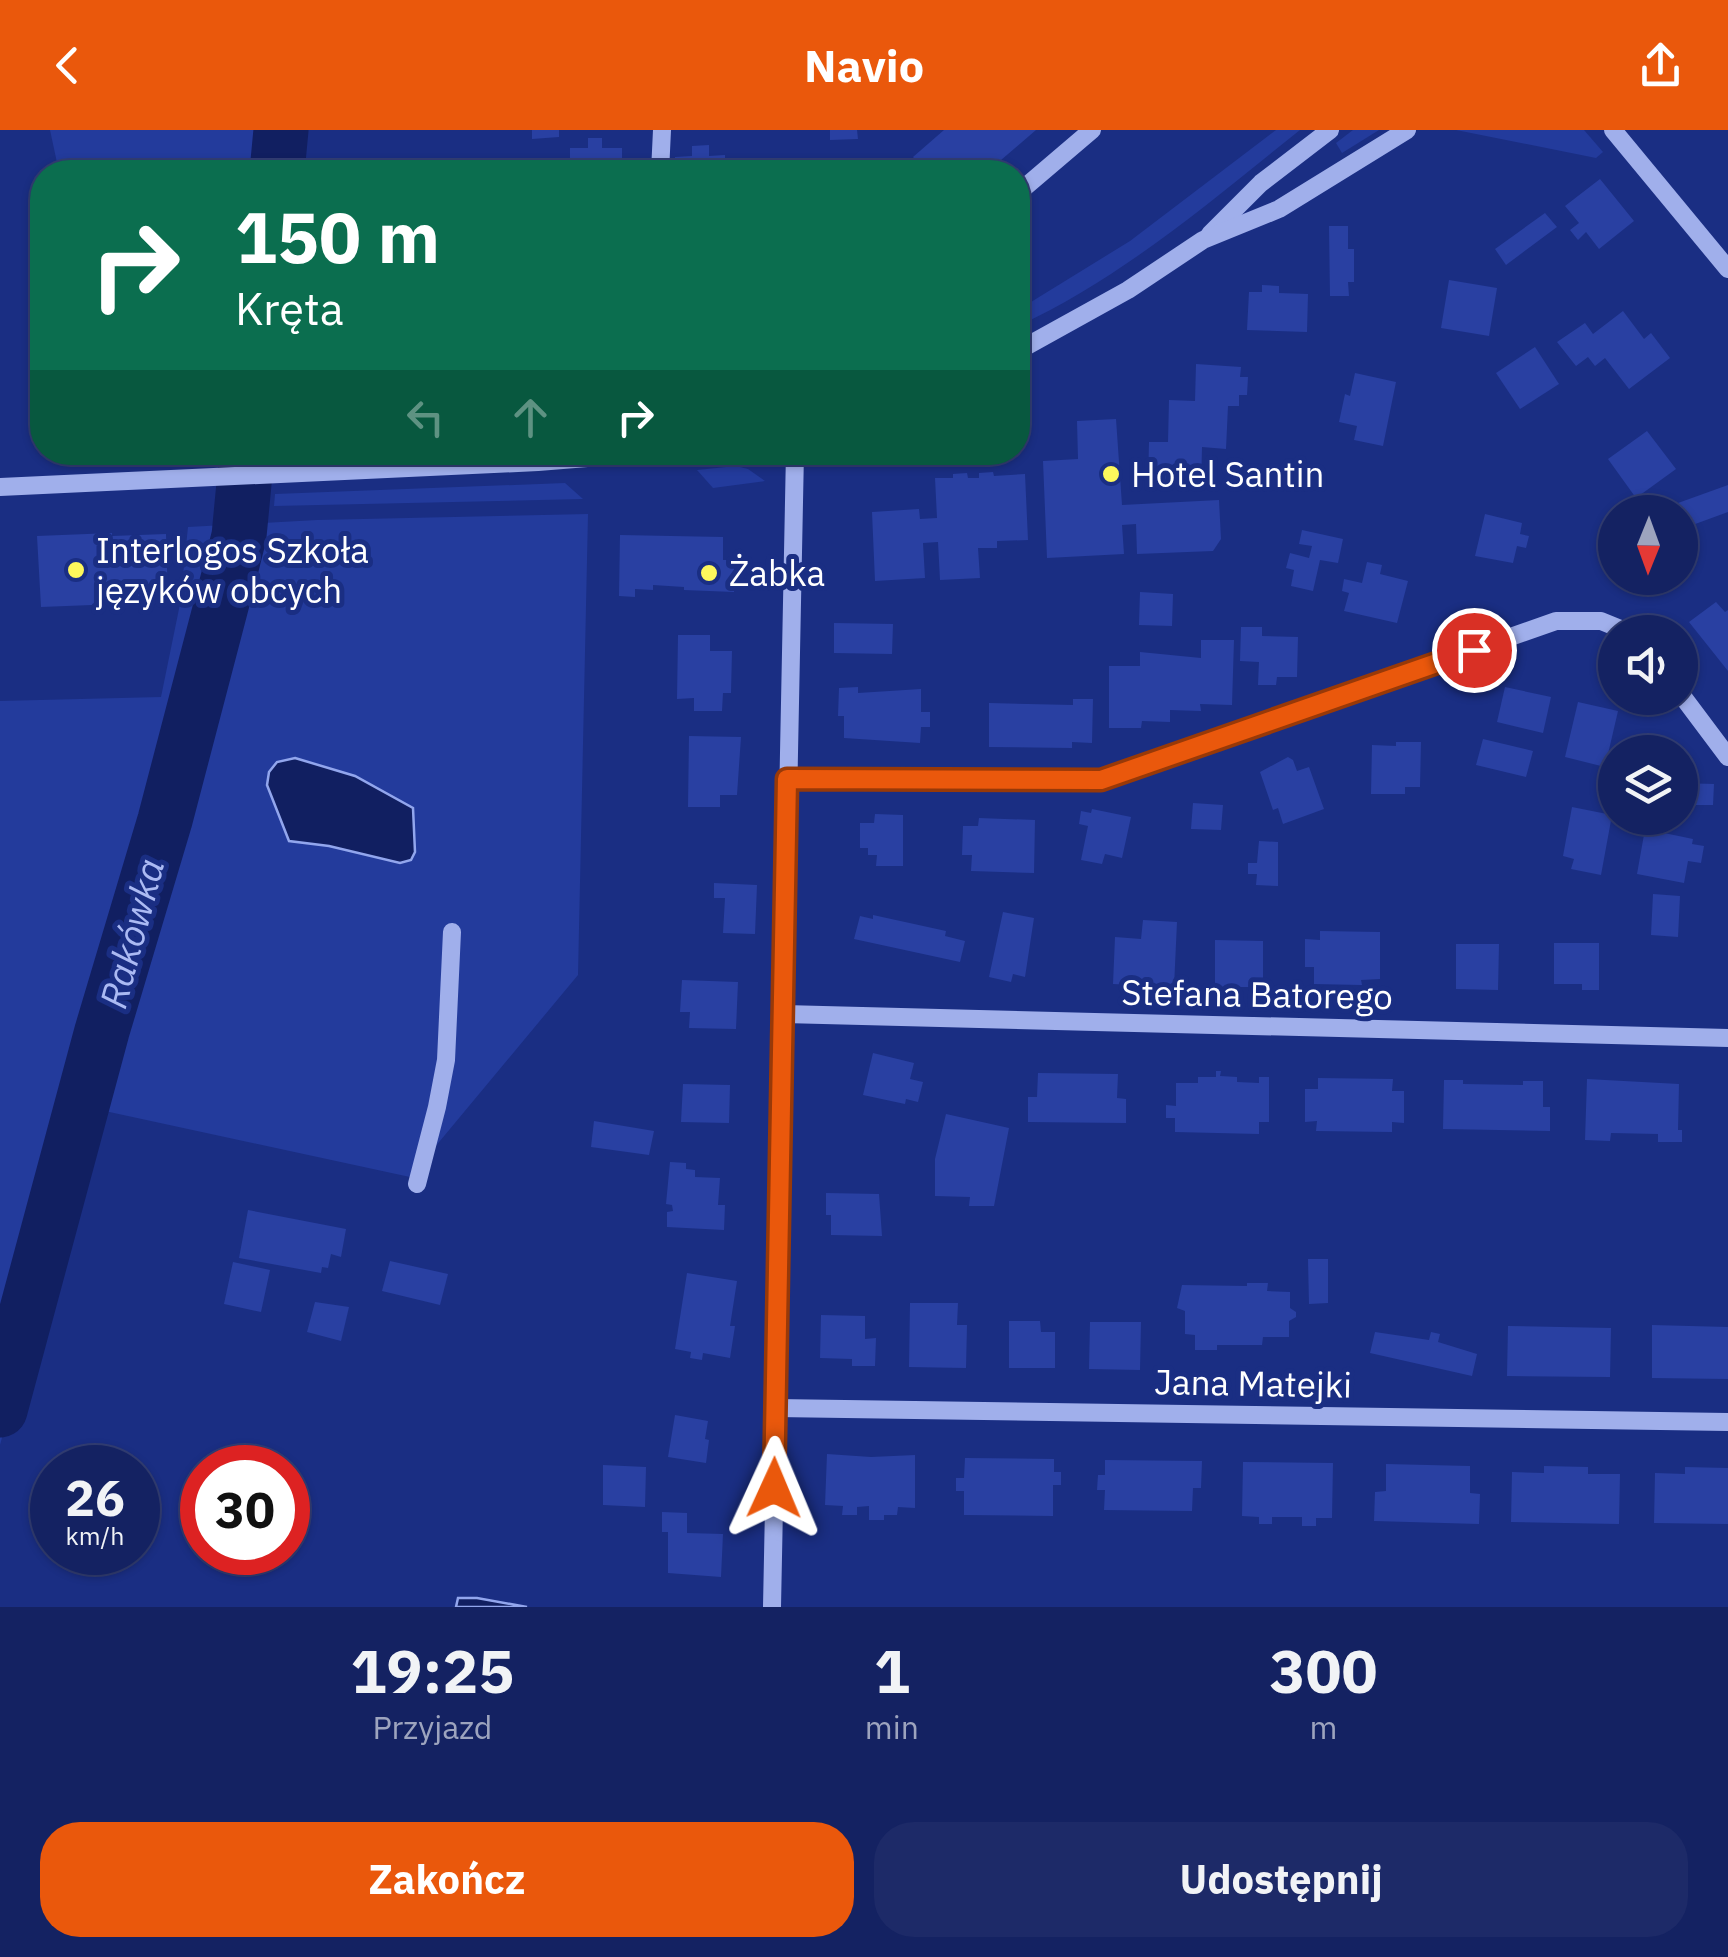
<!DOCTYPE html>
<html lang="pl">
<meta charset="utf-8">
<style>
:root{--surface:#142262;--page:#1d2a68;--text:#f1f3f6;--muted:#9da4be;--line:#333f77;--accent:#ea580c}
body{margin:0;font-family:"IBM Plex Sans",sans-serif;background:var(--page);color:var(--text);height:100vh;display:flex;flex-direction:column;font-size:38px;white-space:nowrap}
*{box-sizing:border-box;margin:0}
p{font-size:32px;color:var(--muted)}
.icon{flex:none;width:55px;height:55px;fill:none;stroke:currentColor;stroke-width:2;stroke-linecap:round;stroke-linejoin:round}
.map{position:relative;height:1477px;overflow:hidden}
.details{display:flex;flex-direction:column;background:var(--surface);flex:1}
.details>*{flex:none}
.hud{position:absolute;left:30px;top:30px;width:1000px;height:305px;border-radius:40px;box-shadow:0 2px 8px #0004,0 0 0 2px var(--line);background:#0b6e4f;color:#fff;overflow:hidden}
.needle{width:65px;rotate:181deg}
.tools{position:absolute;left:1598px;top:365px;display:grid;gap:20px}
.tools a{display:grid;place-items:center;width:100px;height:100px;border-radius:50%;background:var(--surface);box-shadow:0 2px 8px #0004,0 0 0 2px var(--line);font-size:50px}
.speed{position:absolute;left:30px;top:1315px;display:flex;gap:20px;font-size:50px;font-weight:700;text-align:center}
.speed>*{display:grid;place-content:center;width:130px;height:130px;border-radius:50%;background:var(--surface);box-shadow:0 2px 8px #0004,0 0 0 2px var(--line);line-height:1}
.speed small{font-size:25px;font-weight:400}
.speed .limit{border:15px solid #d22;background:#fff;color:#111}
.pin{position:absolute;display:grid;place-items:center;width:85px;height:85px;color:#fff;margin:-42px;border:5px solid #fff;border-radius:50%;box-shadow:0 2px 10px #0007}
.me{position:absolute;width:110px;margin:-55px;rotate:1deg;stroke-linejoin:round;filter:drop-shadow(0 0 8px #0008)}
.turn{display:flex;align-items:center;gap:35px;height:210px;padding:0 40px;font-size:45px}
.turn .icon{width:130px;height:130px;stroke-width:2.5}
.turn b{display:block;font-size:70px;line-height:85px}
.lanes{display:flex;align-items:center;height:95px;padding:0 40px;background:#0003;justify-content:center;gap:50px;direction:ltr}
.lanes .off{opacity:.35}
.eta{display:flex;justify-content:space-evenly;align-items:center;height:170px;text-align:center}
.eta b{font-size:60px;font-weight:700;line-height:70px}
.primary-button{display:flex;gap:20px;margin-top:auto;padding:20px 40px}
.primary-button a{flex:1;height:115px;border-radius:40px;background:var(--accent);color:#fff;font-size:40px;font-weight:700;line-height:115px;text-align:center}
.primary-button a+a{background:var(--page);color:var(--text)}
header{display:flex;justify-content:space-between;align-items:center;height:130px;padding:0 40px;background:var(--accent);color:#fff;font-size:45px;font-weight:700}
.map>svg:first-child{display:block}
.green{fill:#233b9c}
.water{fill:#111f61;stroke:#92a6ed;stroke-width:2.5}
.lines{fill:none;stroke-linecap:round;stroke-linejoin:round}
.river{stroke:#111f61;stroke-width:55}
.building{fill:#2940a2}
.minor{stroke:#a0afeb;stroke-width:18}
.route-casing{stroke:#983908;stroke-width:25}
.route{stroke:#ea580c;stroke-width:18}
.poi-dot{fill:#fdf75c;stroke:#1a2e83;stroke-width:4}
.labels{text-anchor:middle;dominant-baseline:central;stroke-width:10;stroke-linejoin:round;paint-order:stroke}
.poi-label{font-size:35px;fill:#fff;stroke:#1a2e83;text-anchor:start}
.street-label{font-size:35px;fill:#fff;stroke:#1a2e83}
.water-label{font-size:38px;font-style:italic;fill:#abbaf3;stroke:#1a2e83}
</style>
<header><svg class="icon" aria-label="back" viewBox="0 0 24 24"><path d="M15 5l-7 7 7 7"/></svg>Navio<svg class="icon" aria-label="share" viewBox="0 0 24 24"><path d="M12 15V3M7 8l5-5 5 5M5 13v7h14v-7"/></svg></header>
<div class="map">
<svg width="1728" height="1477" viewBox="0 0 1728 1477">
<rect width="100%" height="100%" fill="#1a2e83"/>
<!-- green -->
<g class="green">
<path d="M50,0H300L296,42H59Z"/>
<path d="M1276,0H1300C1211,71 1122,148 1018,196V180L1130,111Z"/>
<path d="M1353,0H1379L1342,23L1336,13Z"/>
<path d="M1456,0H1584L1603,22L1596,28Z"/>
<path d="M736,336L748,339L765,351L713,358L697,340Z"/>
<path d="M565,353L583,369L274,376L275,364Z"/>
<path d="M588,384L578,845L410,1047L91,978L0,1315V571L161,567L180,474L188,397L317,390Z"/>
</g>
<!-- water -->
<g class="water">
<path d="M295,628L355,646L413,678L415,722L411,730L400,733L329,716L289,711L267,655L269,642L277,632Z"/>
<path d="M458,1468H477L527,1477H456Z"/>
</g>
<g class="lines">
<!-- river -->
<g class="river">
<path d="M277,42L281,0"/>
<path d="M0,1280L102,901L165,690L232,434L239,406L247,322"/>
</g>
</g>
<!-- building -->
<g class="building">
<path d="M532,0H559V7L532,9Z"/>
<path d="M830,0H857L858,9L830,10Z"/>
<path d="M944,0H1036L987,42H926L913,27Z"/>
<path d="M588,8H602V18H622V42H570V18H588Z"/>
<path d="M709,15V26L725,25V42H675V27L692,26V16Z"/>
<rect x="829" y="32" width="17" height="10"/>
<rect x="396" y="37" width="38" height="5"/>
<path d="M1600,49L1634,91L1599,119L1586,102L1578,110L1570,100L1579,93L1565,76Z"/>
<path d="M1545,83L1557,97L1506,135L1495,119Z"/>
<path d="M1329,96H1348V119H1354V152H1348L1349,166H1330Z"/>
<path d="M1449,150L1497,158L1489,206L1441,198Z"/>
<path d="M1262,155L1279,156V163L1308,164L1307,202L1247,200L1249,162H1262Z"/>
<path d="M1623,181L1644,209L1651,203L1670,228L1629,259L1605,228L1595,236L1588,227L1576,236L1557,212L1585,193L1593,204Z"/>
<path d="M1535,217L1559,254L1520,279L1496,243Z"/>
<path d="M1196,234L1241,237L1240,247H1248L1247,265H1239V276H1228L1226,319L1202,317L1201,357L1148,355L1149,312H1168L1169,270L1195,271Z"/>
<path d="M1355,243L1396,252L1383,316L1354,310L1357,296L1339,292L1345,264L1350,266Z"/>
<path d="M1116,289L1122,375L1219,370L1221,409L1213,421L1137,424L1136,394L1122,395L1124,424L1047,428L1043,331L1078,329L1077,291Z"/>
<path d="M1647,301L1676,339L1636,368L1608,329Z"/>
<path d="M993,342L994,346L1025,344L1028,410L997,411V418H978L980,448L940,450L938,412L923,413L925,448L875,451L872,382L919,379L920,389L937,388L935,348H953V344L967,343L968,348H979V343Z"/>
<path d="M1728,355V382L1687,397L1678,373Z"/>
<path d="M1485,384L1522,393L1520,404L1529,406L1526,418L1517,416L1513,433L1475,426Z"/>
<path d="M1302,400L1343,409L1338,433L1320,430L1313,461L1291,456L1294,440L1286,438L1290,423L1309,428L1312,416L1299,414Z"/>
<path d="M112,403V406L166,404L168,472L41,477L37,406Z"/>
<path d="M620,405L723,407V430H734V462L684,460V457L653,455V460L635,459V467L619,466Z"/>
<path d="M1367,432L1382,435L1380,444L1408,451L1397,493L1344,481L1349,463L1342,461L1344,449L1362,453Z"/>
<path d="M1140,462L1173,464L1172,496L1139,495Z"/>
<path d="M1716,472L1725,482L1728,480V541L1689,492Z"/>
<path d="M834,493L893,494L892,524L834,523Z"/>
<path d="M1241,497H1262V506L1298,507L1297,547H1277L1276,555H1258L1259,532L1240,531Z"/>
<path d="M678,505H710V521H732L731,563H723L722,581H694V568L677,569Z"/>
<path d="M1201,510H1234L1232,575L1200,574L1201,581L1170,580V592L1142,591L1141,598H1109V536H1140V522L1201,528Z"/>
<path d="M858,557V563L921,559V582H930V597H921L920,613L844,608V586H838L839,558Z"/>
<path d="M1505,557L1551,567L1543,603L1497,592Z"/>
<path d="M1073,569H1093L1092,613L1072,612V618L989,617V573L1073,575Z"/>
<path d="M1578,572L1618,581L1605,637L1565,627Z"/>
<path d="M689,606L741,607L737,665H720V677H688Z"/>
<path d="M1483,609L1533,621L1526,647L1476,635Z"/>
<path d="M1396,612H1421L1420,657H1405V664H1371L1372,615L1396,616Z"/>
<path d="M1631,614L1660,621V622H1629Z"/>
<path d="M1288,627L1293,630L1297,641L1309,637L1324,679L1283,694L1278,678L1273,680L1260,642Z"/>
<path d="M1680,653L1714,654L1713,675H1680Z"/>
<path d="M1193,673L1223,675L1221,700L1191,699Z"/>
<path d="M1572,677L1612,685L1601,745L1571,739L1574,729L1563,726Z"/>
<path d="M1092,679L1131,687L1122,728L1105,724L1102,734L1081,730L1088,696L1079,694L1081,681L1091,683Z"/>
<path d="M875,684L903,685V736H876L877,725H868V718H860V693H874Z"/>
<path d="M979,688L1035,690L1034,743L971,741L972,725H962L963,696H978Z"/>
<path d="M1645,699L1693,709L1692,714L1704,716L1701,733L1688,731L1684,753L1637,744Z"/>
<path d="M1259,711L1278,712V756L1256,755L1257,744H1248V733H1257Z"/>
<path d="M714,753L757,755L755,804L723,803L725,768H714Z"/>
<path d="M1653,764L1680,766L1678,807L1651,805Z"/>
<path d="M1003,782L1034,788L1025,847L1013,844L1011,852L989,847Z"/>
<path d="M873,785L946,801L945,806L965,811L960,832L854,809L860,786L873,789Z"/>
<path d="M1143,790L1177,792L1174,857L1113,854L1115,807L1141,809Z"/>
<path d="M1320,801L1380,802V849L1361,850L1362,855L1314,854V837H1305V809L1320,810Z"/>
<path d="M1215,810L1263,811V857H1215Z"/>
<path d="M1554,813H1599V860H1582V854H1554Z"/>
<path d="M1456,814H1499L1498,860L1456,859Z"/>
<path d="M682,850L738,852L736,899L689,898L690,882H680Z"/>
<path d="M873,923L914,933L910,949L923,952L918,972L906,969L905,974L863,965Z"/>
<path d="M1216,941H1221L1220,946L1237,947V952L1259,953V947H1269V992H1259V1004L1175,1002V988H1166V975L1176,976V953H1198V947H1216Z"/>
<path d="M1038,943L1118,944L1117,968L1126,969V993L1028,992V967H1037Z"/>
<path d="M1318,948L1393,949L1392,961H1404V993L1392,992V1002L1316,1001L1317,991L1305,992V959H1318Z"/>
<path d="M1587,949L1679,954L1678,1000H1682V1012H1658V1004L1611,1003L1610,1011L1585,1010Z"/>
<path d="M1444,950H1463V954L1523,955V951H1543V977H1550V1001L1443,999Z"/>
<path d="M683,954L730,955L729,993L681,992Z"/>
<path d="M946,984L1009,998L994,1076H969L970,1067L935,1066V1029Z"/>
<path d="M594,991L654,1001L649,1025L591,1017Z"/>
<path d="M670,1032L686,1033V1039L695,1040V1047L720,1048L718,1075H725L724,1100L667,1097V1082L673,1081L672,1075L666,1074Z"/>
<path d="M826,1063L879,1064L882,1106L831,1105V1085H826Z"/>
<path d="M248,1080L346,1099L341,1127L331,1124L328,1138L322,1137L321,1143L239,1128Z"/>
<path d="M1308,1129H1328V1173L1309,1174Z"/>
<path d="M390,1131L448,1144L440,1175L382,1161Z"/>
<path d="M233,1132L270,1140L261,1182L224,1174Z"/>
<path d="M687,1143L737,1151L730,1196H735L730,1228L703,1223L702,1230L690,1228L691,1222L675,1219Z"/>
<path d="M1247,1153H1268L1267,1161L1290,1162V1178L1296,1182V1187L1289,1191V1207H1263L1262,1215H1217V1220H1195V1205L1185,1204V1181L1177,1178L1182,1155L1247,1156Z"/>
<path d="M315,1172L349,1177L341,1211L307,1202Z"/>
<path d="M910,1173H958L957,1195H967L966,1238L909,1237Z"/>
<path d="M821,1185L865,1186V1209L876,1208L875,1236H852V1229L820,1228Z"/>
<path d="M1009,1191H1040L1041,1202H1055V1238H1009Z"/>
<path d="M1090,1192H1141L1140,1240L1089,1239Z"/>
<path d="M1652,1195L1728,1197V1249L1652,1248Z"/>
<path d="M1508,1196L1611,1198L1610,1247L1507,1246Z"/>
<path d="M1375,1202L1429,1210L1431,1202L1440,1204L1438,1212L1477,1224L1472,1246L1370,1223Z"/>
<path d="M675,1285L708,1291L705,1309L709,1310L706,1333L668,1327Z"/>
<path d="M827,1324L871,1327L915,1325V1378L898,1377L897,1385H884V1390H869V1376L857,1377V1385H842L843,1376L825,1375Z"/>
<path d="M965,1328L1054,1329V1342H1061V1355H1053V1386L964,1385V1361H956V1348H964Z"/>
<path d="M1105,1330L1202,1331L1201,1358H1193L1192,1381L1104,1380L1105,1360H1097L1098,1345H1105Z"/>
<path d="M1243,1332L1333,1333L1332,1388H1316V1396H1302V1387H1272V1394H1259V1387L1242,1386Z"/>
<path d="M1386,1334L1470,1336V1363L1480,1364L1479,1394L1374,1391L1375,1362L1386,1361Z"/>
<path d="M603,1335L646,1337L645,1377L603,1375Z"/>
<path d="M1544,1336L1588,1337V1344H1620L1619,1394L1511,1392L1512,1342L1544,1343Z"/>
<path d="M1685,1337L1728,1338V1394L1654,1393L1655,1343L1685,1344Z"/>
<path d="M662,1382L687,1383V1403L723,1404L721,1447L668,1443V1402H662Z"/>
</g>
<g class="lines">
<!-- minor -->
<g class="minor">
<path d="M1613,0L1728,139"/>
<path d="M660,42L662,0"/>
<path d="M1018,63L1092,0"/>
<path d="M1210,104L1261,53L1330,0"/>
<path d="M1018,221L1128,160L1203,110L1279,79L1407,0"/>
<path d="M0,357L538,332L661,322"/>
<path d="M1680,563L1728,627"/>
<path d="M787,649L1101,651L1556,491H1601L1628,502"/>
<path d="M784,884L1728,908"/>
<path d="M417,1054L437,977L446,930L452,802"/>
<path d="M776,1278L1728,1292"/>
<path d="M772,1477L795,322"/>
</g>
</g>
<g class="lines">
<!-- route casing -->
<g class="route-casing">
<path id="route" d="M774,1358L787,649L1101,650L1474,520"/>
</g>
<!-- route -->
<use href="#route" class="route"/>
</g>
<!-- markers -->
<g class="poi-dot">
<circle cx="1111" cy="344" r="10"/>
<circle cx="76" cy="440" r="10"/>
<circle cx="709" cy="443" r="10"/>
</g>
<g class="labels">
<!-- poi labels -->
<g class="poi-label">
<text x="1131" y="344">Hotel Santin</text>
<text x="96" y="420">Interlogos Szkoła<tspan x="96" dy="40">języków obcych</tspan></text>
<text x="729" y="443">Żabka</text>
</g>
<!-- street labels -->
<g class="street-label">
<text transform="translate(1257 864) rotate(1)">Stefana Batorego</text>
<text transform="translate(1253 1253) rotate(1)">Jana Matejki</text>
</g>
<!-- water labels -->
<g class="water-label">
<text transform="translate(131 803) rotate(-75)">Rakówka</text>
</g>
</g>
</svg>
<div class="tools">
<a><svg class="needle" viewBox="-14 -14 28 28"><path d="M0-13l5 13h-10z" fill="#e53935"/><path d="M0 13l5-13h-10z" fill="#9da4be"/></svg></a>
<a><svg class="icon" aria-label="sound" viewBox="0 0 24 24"><path d="M4 9h4l5-4v14l-5-4H4zM17 9q2 3 0 6"/></svg></a>
<a><svg class="icon" aria-label="layers" viewBox="0 0 24 24"><path d="M12 4l9 5-9 5-9-5zM3 14l9 5 9-5"/></svg></a>
</div>
<div class="speed"><div>26<small>km/h</small></div><div class="limit">30</div></div>
<div class="pin" style="left:1474px;top:520px;background:#d93025"><svg class="icon" aria-label="arrive" viewBox="0 0 24 24"><path d="M6 21V4h12l-3 4 3 4H6"/></svg></div>
<svg class="me" style="left:774px;top:1358px" viewBox="-20 -20 40 40"><path d="M0-17L14 15 0 8-14 15z" fill="#ea580c" stroke="#fff" stroke-width="4"/></svg>
<div class="hud">
<div class="turn"><svg class="icon" aria-label="right" viewBox="0 0 24 24"><path d="M7 20v-9h11M14 6l5 5-5 5"/></svg><div><b>150 m</b>Kręta</div></div>
<div class="lanes"><svg class="icon off" aria-label="left" viewBox="0 0 24 24"><path d="M17 20v-9H6M10 6l-5 5 5 5"/></svg><svg class="icon off" aria-label="ahead" viewBox="0 0 24 24"><path d="M12 20V5M6 11l6-6 6 6"/></svg><svg class="icon" aria-label="right" viewBox="0 0 24 24"><path d="M7 20v-9h11M14 6l5 5-5 5"/></svg></div>
</div>
</div>
<section class="details">
<div class="eta">
<div><b>19:25</b><p>Przyjazd</p></div>
<div><b>1</b><p>min</p></div>
<div><b>300</b><p>m</p></div>
</div>
<div class="primary-button"><a>Zakończ</a><a>Udostępnij</a></div>
</section>
